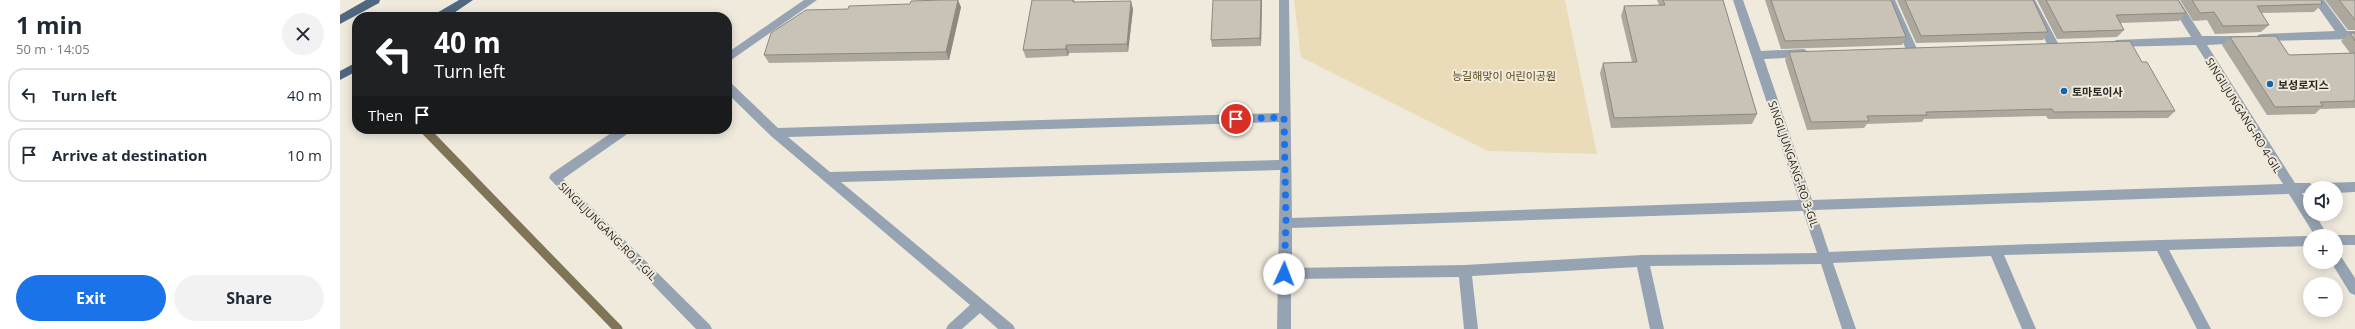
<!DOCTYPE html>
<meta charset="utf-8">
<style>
:root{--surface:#fff;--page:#f2f2f3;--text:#1f2937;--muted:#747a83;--line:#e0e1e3;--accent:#1a73e8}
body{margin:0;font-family:"Open Sans","Noto Sans KR",sans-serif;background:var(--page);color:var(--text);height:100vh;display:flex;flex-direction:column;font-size:15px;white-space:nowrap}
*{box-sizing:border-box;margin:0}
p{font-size:13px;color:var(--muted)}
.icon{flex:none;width:22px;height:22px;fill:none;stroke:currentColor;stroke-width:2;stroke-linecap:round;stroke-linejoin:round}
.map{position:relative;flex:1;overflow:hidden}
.details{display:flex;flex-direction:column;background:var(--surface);width:340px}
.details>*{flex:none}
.banner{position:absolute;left:12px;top:12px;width:380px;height:122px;border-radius:16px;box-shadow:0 2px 10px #0003;background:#202124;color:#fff;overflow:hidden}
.buttons{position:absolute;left:1963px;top:181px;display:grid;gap:8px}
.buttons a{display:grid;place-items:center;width:40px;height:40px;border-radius:50%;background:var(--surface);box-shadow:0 2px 10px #0003;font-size:20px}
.pin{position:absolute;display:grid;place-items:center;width:34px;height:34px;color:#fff;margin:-17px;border:2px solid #fff;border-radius:50%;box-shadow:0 1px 4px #0007}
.me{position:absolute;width:44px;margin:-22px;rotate:2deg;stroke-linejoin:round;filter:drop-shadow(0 0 3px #0008)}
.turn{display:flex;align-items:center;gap:14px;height:84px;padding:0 16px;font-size:18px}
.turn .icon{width:52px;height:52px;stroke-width:2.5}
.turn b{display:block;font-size:28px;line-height:34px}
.then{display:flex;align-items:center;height:38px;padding:0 16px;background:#0003;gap:8px;font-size:15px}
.round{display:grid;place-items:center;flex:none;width:42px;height:42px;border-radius:21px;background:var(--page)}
.headline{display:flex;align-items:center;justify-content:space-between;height:68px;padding:0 16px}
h1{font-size:24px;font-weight:700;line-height:30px}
.button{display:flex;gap:8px;margin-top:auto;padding:8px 16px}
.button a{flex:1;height:46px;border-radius:24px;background:var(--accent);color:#fff;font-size:16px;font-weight:700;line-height:46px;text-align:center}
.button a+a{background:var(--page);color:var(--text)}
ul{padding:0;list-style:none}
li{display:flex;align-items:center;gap:12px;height:54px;margin:0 8px 6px;padding:0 8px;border:2px solid var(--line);border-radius:16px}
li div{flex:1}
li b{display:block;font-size:15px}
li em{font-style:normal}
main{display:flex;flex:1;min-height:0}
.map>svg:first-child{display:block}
.green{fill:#ebdcb9}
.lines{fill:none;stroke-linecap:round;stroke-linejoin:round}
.stream{stroke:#807456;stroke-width:9}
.minor{fill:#96a3b2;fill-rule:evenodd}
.major{fill:#506781;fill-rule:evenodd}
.wall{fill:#ada89d}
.shaded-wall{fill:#8d8880}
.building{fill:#c9c3b7;stroke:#8d8880}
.route{stroke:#1a73e8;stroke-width:7;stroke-dasharray:0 12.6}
.poi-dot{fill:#1265b3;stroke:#f0eadd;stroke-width:1.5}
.labels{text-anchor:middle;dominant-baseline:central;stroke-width:4;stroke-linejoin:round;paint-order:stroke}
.park-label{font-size:11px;fill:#5d4a19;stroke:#f0eadd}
.poi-label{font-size:11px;font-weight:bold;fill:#282621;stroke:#f0eadd;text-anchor:start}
.street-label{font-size:11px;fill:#282621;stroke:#f0eadd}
</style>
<main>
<section class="details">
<div class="headline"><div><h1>1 min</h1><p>50 m · 14:05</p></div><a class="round"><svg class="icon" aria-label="close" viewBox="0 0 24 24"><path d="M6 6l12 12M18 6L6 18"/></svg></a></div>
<ul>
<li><svg class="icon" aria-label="left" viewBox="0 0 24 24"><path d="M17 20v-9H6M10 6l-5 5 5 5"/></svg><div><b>Turn left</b></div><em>40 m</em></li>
<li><svg class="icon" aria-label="arrive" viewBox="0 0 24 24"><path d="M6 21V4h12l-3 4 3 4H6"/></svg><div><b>Arrive at destination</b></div><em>10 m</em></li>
</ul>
<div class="button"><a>Exit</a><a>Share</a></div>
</section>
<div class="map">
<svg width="2015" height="329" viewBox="0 0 2015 329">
<rect width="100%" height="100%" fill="#f0eadd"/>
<!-- green -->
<path class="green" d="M954,0H1225L1257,154L1148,151L961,57Z"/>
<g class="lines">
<!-- stream -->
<path class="stream" d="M84,129L278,329"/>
<!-- minor -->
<g class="minor">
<path d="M464,0H477L387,63V53Z"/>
<path d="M939,0H949L952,218L1459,200L1393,0H1403L1421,51L1464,49L1470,53L1464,57L1424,59L1472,200L1943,184L1856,45L1772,47L1770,44L1776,40L1851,37L1828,0H1839L1862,36H1908L1910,39L1908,42L1904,43L1867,45L1955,183H1970L1976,187L1981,183L2015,182V192L1996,193V188H1970V193H1962L1970,206V214H1975L1988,236H1975L1949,194L1475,210L1489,252C1650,245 1810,240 1970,236H1971L1970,246L1829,250L1871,329H1857L1817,251L1664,255L1696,329H1682L1651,256L1493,263L1516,329H1502L1481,264L1310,266L1324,329H1310L1297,267L1132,276L1138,329H1124L1119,277L951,279V329H937L940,170L501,182L673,325L675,329H658L640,313L622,329H606L608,325L630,305L431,136L387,93V82L391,83L438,128L939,113ZM939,122V160L490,172L448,137ZM1463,211L1477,253L1302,255L1125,265L952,268V228Z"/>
<path d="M1545,0H1555L1577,49L1575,52H1567Z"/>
<path d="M1685,0H1695L1720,47L1718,50H1710Z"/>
<path d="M1973,0H1984L2007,31H2015V39L1918,41L1916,38L1918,35L1922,34L1995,31Z"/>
<path d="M277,129H292L290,132L223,179L370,325L372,329H356L209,178L211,174Z"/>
<path d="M1996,235H2015V245H1996V236H1992Z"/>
<path d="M1996,253L2000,255L2015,278V295L2010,293L1991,262H1996Z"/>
</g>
<!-- major -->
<g class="major">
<path d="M26,0H40L39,3L0,24V15Z"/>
<path d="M119,0H133L108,17H94L95,14Z"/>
<path d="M17,62V71L0,80V71Z"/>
</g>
</g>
<!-- wall -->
<g class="wall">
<path d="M692,0H734L735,2L793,9L788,52L729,53L728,56L686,58L683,50Z"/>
<path d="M922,0L921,46L872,47L871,40Z"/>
<path d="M1317,0H1383L1417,114L1412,124L1271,128L1260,73L1263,63L1292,62L1281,16L1284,6L1319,5Z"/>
<path d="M1425,0H1551L1566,37L1562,45L1441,49Z"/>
<path d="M1557,0H1693L1708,32L1703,40L1576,43Z"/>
<path d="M1697,0H1838L1846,13L1839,21L1780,23L1784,30L1777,37L1717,39Z"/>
<path d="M1840,0H1981L1982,4L1974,12L1921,13L1929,25L1921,32L1875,34L1867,20L1853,21Z"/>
<path d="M1985,0H2015V30H2008Z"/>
<path d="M621,7L609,60L429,63L424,55L508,9Z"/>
<path d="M2010,33H2015V108L1980,109L1975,114L1927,115L1882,45L1890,37L1949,55L2010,53L2001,41Z"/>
<path d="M1449,52L1802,62L1835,111L1828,118L1708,119L1706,116L1584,119L1582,122L1527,124L1524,128L1467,130L1445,60Z"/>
</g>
<!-- shaded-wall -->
<g class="shaded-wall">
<path d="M618,0L621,7L609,60L606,52Z"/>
<path d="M921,0H922L921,46L920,38Z"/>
<path d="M791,1L793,9L788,52L787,44Z"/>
<path d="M726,45L729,53L728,56L726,49Z"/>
</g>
<!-- building -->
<g class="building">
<path d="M603,0H618L606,52L424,55L431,33L466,10L508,9L509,6L570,4L571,1Z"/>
<path d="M692,0H733V2L791,1L787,44L726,45V49L683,50Z"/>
<path d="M873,0H921L920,38L871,40Z"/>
<path d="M1323,0H1383L1417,114L1274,118L1263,63L1297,62L1284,6L1325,5Z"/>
<path d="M1431,0H1551L1566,37L1445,41Z"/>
<path d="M1565,0H1693L1708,32L1581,36Z"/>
<path d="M1706,0H1838L1846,13L1776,15L1784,30L1723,32Z"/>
<path d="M1852,0H1981L1982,4L1917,6L1929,25L1883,26L1874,12L1860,13Z"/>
<path d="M1999,0H2015V20Z"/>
<path d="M2010,33H2015V41Z"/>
<path d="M1936,36L1949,55L2015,53V101L1980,102L1983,106L1935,107L1890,37Z"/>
<path d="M1790,41L1802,62H1807L1835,111L1714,112L1712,109L1586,112L1587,115L1527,116L1529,121L1471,122L1449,52Z"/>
</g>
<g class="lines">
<!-- route -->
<path class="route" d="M896,119L944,117L946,223L944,274"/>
</g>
<!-- markers -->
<g class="poi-dot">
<circle cx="1930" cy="84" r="4"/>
<circle cx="1724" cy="91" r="4"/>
</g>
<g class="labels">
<!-- park labels -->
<g class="park-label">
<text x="1164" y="75">능길해맞이 어린이공원</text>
</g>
<!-- poi labels -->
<g class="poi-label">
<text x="1938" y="84">보성로지스</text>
<text x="1732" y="91">토마토이사</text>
</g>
<!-- street labels -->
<g class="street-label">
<text transform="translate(1904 115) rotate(58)">SINGILJUNGANG-RO 4-GIL</text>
<text transform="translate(1454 164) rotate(71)">SINGILJUNGANG-RO 3-GIL</text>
<text transform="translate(268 231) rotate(45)">SINGILJUNGANG-RO 1-GIL</text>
</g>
</g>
</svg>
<div class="buttons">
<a><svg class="icon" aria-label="sound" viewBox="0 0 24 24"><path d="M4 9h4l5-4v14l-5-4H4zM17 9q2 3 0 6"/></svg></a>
<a>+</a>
<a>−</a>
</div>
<div class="pin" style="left:896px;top:119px;background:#d93025"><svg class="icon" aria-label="arrive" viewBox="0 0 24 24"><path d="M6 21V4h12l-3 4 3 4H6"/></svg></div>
<svg class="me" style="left:944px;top:274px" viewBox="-20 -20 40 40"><circle r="19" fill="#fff"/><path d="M0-13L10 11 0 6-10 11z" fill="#1a73e8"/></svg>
<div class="banner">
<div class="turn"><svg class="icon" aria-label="left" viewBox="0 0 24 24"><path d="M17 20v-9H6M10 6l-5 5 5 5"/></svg><div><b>40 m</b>Turn left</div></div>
<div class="then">Then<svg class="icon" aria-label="arrive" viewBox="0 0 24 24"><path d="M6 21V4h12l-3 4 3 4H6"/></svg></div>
</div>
</div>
</main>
